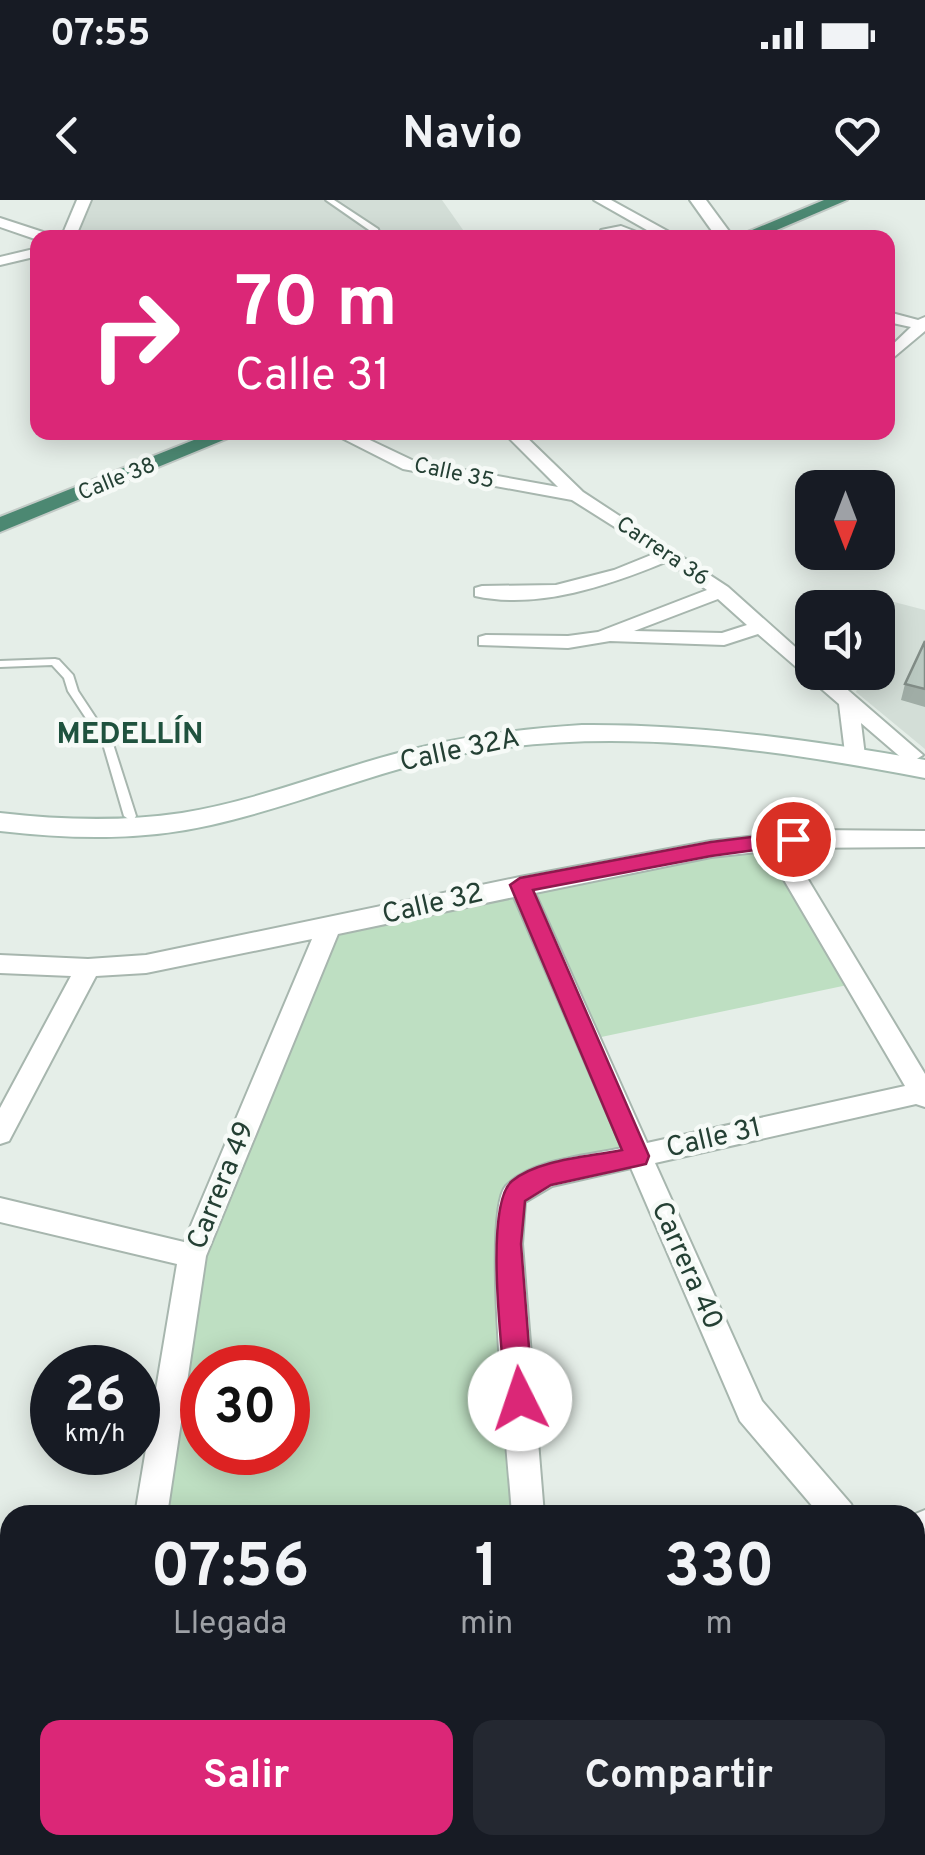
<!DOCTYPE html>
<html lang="es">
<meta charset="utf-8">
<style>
:root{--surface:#171b24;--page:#242831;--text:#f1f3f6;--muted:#9ea1a6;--accent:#db2777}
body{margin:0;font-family:Overpass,sans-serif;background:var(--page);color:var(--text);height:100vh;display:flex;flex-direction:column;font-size:38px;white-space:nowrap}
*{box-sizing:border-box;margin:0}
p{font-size:32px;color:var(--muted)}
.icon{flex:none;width:55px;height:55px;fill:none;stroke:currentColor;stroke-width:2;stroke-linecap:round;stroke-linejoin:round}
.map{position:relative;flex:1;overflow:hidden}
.side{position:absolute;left:0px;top:1305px;width:925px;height:350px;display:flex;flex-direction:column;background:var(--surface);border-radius:30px 30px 0 0;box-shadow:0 5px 25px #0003}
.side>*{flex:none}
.banner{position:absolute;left:30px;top:30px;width:865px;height:210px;border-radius:20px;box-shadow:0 5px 25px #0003;background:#db2777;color:#fff;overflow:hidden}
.needle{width:65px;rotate:180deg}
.buttons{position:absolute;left:795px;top:270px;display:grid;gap:20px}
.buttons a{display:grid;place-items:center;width:100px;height:100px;border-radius:20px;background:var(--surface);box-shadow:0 5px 25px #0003;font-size:50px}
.speed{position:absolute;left:30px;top:1145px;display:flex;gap:20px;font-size:50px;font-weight:700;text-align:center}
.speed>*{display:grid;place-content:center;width:130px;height:130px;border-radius:50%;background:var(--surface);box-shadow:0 5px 25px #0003;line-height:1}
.speed small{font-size:25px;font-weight:400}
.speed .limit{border:15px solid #d22;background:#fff;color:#111}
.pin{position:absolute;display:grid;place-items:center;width:85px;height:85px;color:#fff;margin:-42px;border:5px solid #fff;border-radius:50%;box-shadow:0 2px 10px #0007}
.me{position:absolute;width:110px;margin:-55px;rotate:356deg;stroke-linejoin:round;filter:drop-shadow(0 0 8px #0008)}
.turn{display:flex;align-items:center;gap:35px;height:210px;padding:0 40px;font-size:45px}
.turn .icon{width:130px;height:130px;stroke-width:2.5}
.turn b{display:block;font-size:70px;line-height:85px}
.eta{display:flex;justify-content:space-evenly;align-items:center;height:170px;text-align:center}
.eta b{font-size:60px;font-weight:700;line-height:70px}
.action{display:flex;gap:20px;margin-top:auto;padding:20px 40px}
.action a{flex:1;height:115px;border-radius:20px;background:var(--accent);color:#fff;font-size:40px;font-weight:700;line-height:115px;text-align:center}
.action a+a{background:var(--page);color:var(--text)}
.status{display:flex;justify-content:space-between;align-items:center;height:70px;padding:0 50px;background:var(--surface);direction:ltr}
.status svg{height:28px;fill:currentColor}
header{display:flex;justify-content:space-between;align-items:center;height:130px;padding:0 40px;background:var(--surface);font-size:45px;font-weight:700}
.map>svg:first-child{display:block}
.built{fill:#d3ded7}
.green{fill:#bedfc2;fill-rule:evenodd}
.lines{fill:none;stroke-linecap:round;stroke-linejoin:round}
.service-casing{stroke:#a7b6ae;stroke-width:4}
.minor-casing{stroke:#a7b6ae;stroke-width:4}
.tertiary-casing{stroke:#a7b6ae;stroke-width:4}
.secondary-casing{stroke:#a3baaf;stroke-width:4}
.trunk-casing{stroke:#c2cac6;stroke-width:4}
.service{fill:#fff;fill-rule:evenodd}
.minor{fill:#fff;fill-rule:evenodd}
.tertiary{fill:#fff;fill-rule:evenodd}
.secondary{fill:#fff;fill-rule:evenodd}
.trunk{fill:#4c8872;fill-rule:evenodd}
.wall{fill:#a0ada6}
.building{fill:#bac9c1;stroke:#828d87;stroke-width:2.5}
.route{fill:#db2777;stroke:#8e194d;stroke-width:2.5}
.labels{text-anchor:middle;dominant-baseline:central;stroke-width:9;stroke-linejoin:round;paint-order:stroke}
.far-street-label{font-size:22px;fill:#244034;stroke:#f6faf7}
.street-label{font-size:28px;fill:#244034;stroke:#f6faf7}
.neighbourhood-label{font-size:30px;font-weight:bold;fill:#1f523e;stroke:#f6faf7}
</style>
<div class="status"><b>07:55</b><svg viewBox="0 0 49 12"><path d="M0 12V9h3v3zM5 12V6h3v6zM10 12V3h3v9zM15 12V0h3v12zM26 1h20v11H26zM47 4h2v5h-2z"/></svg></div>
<header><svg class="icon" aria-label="back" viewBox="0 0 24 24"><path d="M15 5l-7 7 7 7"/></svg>Navio<svg class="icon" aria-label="heart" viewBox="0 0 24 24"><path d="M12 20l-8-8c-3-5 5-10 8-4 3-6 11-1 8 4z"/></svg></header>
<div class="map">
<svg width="925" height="1655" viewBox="0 0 925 1655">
<rect width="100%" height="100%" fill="#e5eee8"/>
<!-- built -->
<g class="built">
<path d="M93,0H442L468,37L76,38Z"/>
<path d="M894,402L925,410V549L856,492L864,473L878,472V442Z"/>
</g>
<!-- green -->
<g class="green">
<path d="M773,641L857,783L587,840L637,956L512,997L528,1315H151L192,1056L328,728ZM202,1168H288V1252H202Z"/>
<path d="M68,1645H581L570,1655H65Z"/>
</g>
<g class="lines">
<!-- service casing -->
<g class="service-casing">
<g id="service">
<path d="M326,0H334L378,29L381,38H374L372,32Z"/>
<path d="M621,26L647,36V38C629,38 627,29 608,33L609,38H601V30Z"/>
<path d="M183,232H193L197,237L190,239Z"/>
<path d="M55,459L59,460L73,475L78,491L113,544L136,616L134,619L130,620L124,616L103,544L68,491L64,478L52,465L0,467V461Z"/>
</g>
</g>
<!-- minor casing -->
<g class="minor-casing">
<g id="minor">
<path d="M77,0H91L75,38H61Z"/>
<path d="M594,0H611L680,38H661Z"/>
<path d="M0,18L52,35L54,38L38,40L0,27Z"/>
<path d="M38,48V56L0,65V57Z"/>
<path d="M888,112L918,120L925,117V131L888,162V149L911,127L888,122Z"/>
<path d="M330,232H353L414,261L558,287L503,232H521L583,292L728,387L812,462V472H827L923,555L912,562L904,560L861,523L865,556L854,563L846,561L839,504L758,434L724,445L610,441L568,448L479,445V437L486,435L568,436L598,432L707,390L668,361C610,385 539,410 475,396V388L482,386L556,385L614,370L656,353L572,300L403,269ZM718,399L747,425L722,433L634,431Z"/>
<path d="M813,630L925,631V647L789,648L925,874V907L916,904L655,963L762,1201L851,1304L856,1315H820L740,1221L631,968L552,986L525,1002L522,1044L544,1315H512C509,1265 481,1012 506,986C532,959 587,956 622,948L514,697L338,734L206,1056L167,1315H135L177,1064L0,1022V998L184,1042L312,739L146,773L96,776L9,941L0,944V908L71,776L0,773V755L88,759L146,755L520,677L711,641ZM767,651L905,886L647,943L535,693L711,657Z"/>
<path d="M925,1310V1345L915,1350L913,1315Z"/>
<path d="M915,1383L925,1387V1426L915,1422Z"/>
<path d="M0,1595L10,1599V1638L0,1634Z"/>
<path d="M25,1645H71L75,1655H29Z"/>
<path d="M556,1645H599L595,1655H552Z"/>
<path d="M711,1645H751L755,1655H715Z"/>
</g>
</g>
<!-- tertiary casing -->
<g class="tertiary-casing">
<path id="tertiary" d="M690,0H706L734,38H717Z"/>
</g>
<!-- secondary casing -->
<g class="secondary-casing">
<path id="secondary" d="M582,525C698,524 811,540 925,560V578C774,549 620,526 466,553C379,569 297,606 211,625C141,641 71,639 0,631V613C61,620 121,622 182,613C257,601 328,571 402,552C461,536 521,529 582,525Z"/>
</g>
<!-- trunk casing -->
<g class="trunk-casing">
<g id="trunk">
<path d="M824,0H847L758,38H733Z"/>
<path d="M214,232H243L0,332V317Z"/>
</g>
</g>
<!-- service -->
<use href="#service" class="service"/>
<!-- minor -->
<use href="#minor" class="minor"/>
<!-- tertiary -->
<use href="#tertiary" class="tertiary"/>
<!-- secondary -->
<use href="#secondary" class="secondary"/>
<!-- trunk -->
<use href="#trunk" class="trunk"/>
</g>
<!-- wall -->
<path class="wall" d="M925,441V507L901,500L905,484Z"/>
<!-- building -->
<path class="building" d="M925,441V489L905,484Z"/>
<!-- route -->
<path class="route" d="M793,632L803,639L800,644L711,656L533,690L649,956L646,964L637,966L551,985L525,1001L521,1044L533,1199L529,1208L520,1212L510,1208L506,1199C503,1158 483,1005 512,981C539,959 589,957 622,950L510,685L520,678L711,642Z"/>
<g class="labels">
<!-- far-street labels -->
<g class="far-street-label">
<text transform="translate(454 274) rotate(12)">Calle 35</text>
<text transform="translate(117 280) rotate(-22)">Calle 38</text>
<text transform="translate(662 352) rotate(34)">Carrera 36</text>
</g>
<!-- street labels -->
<g class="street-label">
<text transform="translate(460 551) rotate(-12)">Calle 32A</text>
<text transform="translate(433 705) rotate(-13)">Calle 32</text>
<text transform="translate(714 939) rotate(-13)">Calle 31</text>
<text transform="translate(222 986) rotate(-68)">Carrera 49</text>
<text transform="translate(686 1066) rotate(66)">Carrera 40</text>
</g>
<!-- neighbourhood labels -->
<g class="neighbourhood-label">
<text x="130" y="535">MEDELLÍN</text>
</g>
</g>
</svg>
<div class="buttons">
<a><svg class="needle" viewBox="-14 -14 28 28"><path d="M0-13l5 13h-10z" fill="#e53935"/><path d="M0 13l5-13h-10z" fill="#9ea1a6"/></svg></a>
<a><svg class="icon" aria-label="sound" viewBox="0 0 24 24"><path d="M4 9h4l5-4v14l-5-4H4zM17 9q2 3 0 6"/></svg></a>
</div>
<div class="speed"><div>26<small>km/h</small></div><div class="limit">30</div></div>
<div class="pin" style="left:793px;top:639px;background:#d93025"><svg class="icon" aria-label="arrive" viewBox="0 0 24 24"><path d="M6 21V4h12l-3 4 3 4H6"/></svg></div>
<svg class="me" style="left:520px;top:1199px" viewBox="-20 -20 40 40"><circle r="19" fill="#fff"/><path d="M0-13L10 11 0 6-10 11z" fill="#db2777"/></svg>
<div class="banner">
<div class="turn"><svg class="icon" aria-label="right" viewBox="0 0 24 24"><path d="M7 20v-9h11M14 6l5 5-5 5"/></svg><div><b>70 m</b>Calle 31</div></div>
</div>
<section class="side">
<div class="eta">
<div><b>07:56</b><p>Llegada</p></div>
<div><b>1</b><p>min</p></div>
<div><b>330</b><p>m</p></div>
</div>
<div class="action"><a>Salir</a><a>Compartir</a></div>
</section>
</div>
